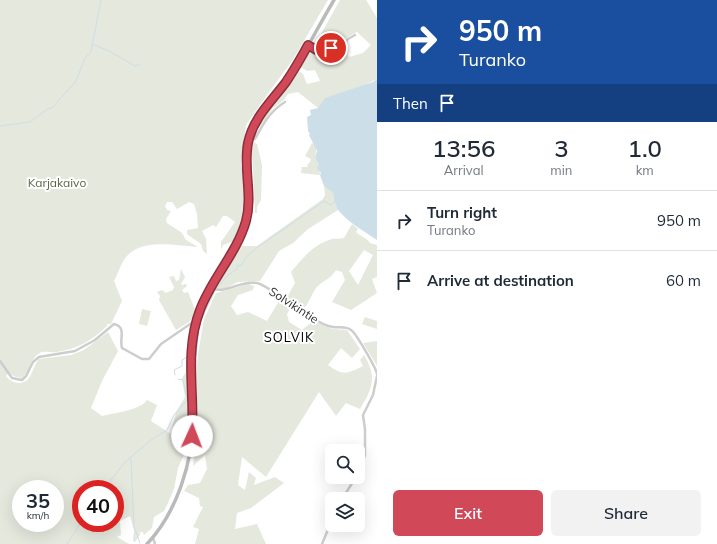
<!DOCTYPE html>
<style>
:root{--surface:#fff;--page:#f2f2f3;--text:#1f2937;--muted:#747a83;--line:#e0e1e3;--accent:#d14959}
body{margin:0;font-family:Mulish,sans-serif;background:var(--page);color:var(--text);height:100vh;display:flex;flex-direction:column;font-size:15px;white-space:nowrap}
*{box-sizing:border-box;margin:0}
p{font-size:13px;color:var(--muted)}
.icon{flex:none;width:22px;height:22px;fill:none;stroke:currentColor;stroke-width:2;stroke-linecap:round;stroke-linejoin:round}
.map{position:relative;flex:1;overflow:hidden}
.sheet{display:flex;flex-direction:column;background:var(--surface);width:340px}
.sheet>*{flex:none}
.top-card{background:#1a4fa0;color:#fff;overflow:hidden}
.buttons{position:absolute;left:325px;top:444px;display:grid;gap:8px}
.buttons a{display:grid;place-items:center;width:40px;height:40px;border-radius:6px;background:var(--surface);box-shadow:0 4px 16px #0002;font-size:20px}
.speed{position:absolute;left:12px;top:480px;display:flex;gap:8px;font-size:20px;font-weight:700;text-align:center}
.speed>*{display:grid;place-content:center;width:52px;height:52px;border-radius:50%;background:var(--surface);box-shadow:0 4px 16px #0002;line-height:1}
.speed small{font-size:10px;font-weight:400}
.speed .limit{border:6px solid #d22;background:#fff;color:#111}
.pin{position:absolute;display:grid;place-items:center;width:34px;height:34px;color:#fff;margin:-17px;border:2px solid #fff;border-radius:50%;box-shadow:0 1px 4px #0007}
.me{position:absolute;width:44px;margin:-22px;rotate:2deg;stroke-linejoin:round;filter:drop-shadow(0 0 3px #0008)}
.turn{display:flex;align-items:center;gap:14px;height:84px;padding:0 16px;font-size:18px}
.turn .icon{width:52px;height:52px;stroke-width:2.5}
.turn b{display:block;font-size:28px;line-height:34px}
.then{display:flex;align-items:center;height:38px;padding:0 16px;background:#0003;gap:8px;font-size:15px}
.eta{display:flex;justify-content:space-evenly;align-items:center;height:68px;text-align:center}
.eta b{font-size:24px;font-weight:600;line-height:28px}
.action{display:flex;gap:8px;margin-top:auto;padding:8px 16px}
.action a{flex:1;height:46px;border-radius:6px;background:var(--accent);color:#fff;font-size:16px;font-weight:600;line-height:46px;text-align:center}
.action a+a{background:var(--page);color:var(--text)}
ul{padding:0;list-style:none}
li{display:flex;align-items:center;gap:12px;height:60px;padding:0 16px;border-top:1px solid var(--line)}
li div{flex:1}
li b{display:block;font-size:15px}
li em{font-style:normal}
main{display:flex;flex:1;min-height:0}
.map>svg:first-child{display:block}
.green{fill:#e4e8dd;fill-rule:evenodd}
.water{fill:#ccdee7}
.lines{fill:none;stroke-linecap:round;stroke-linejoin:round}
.stream{stroke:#ccdee7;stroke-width:1}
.street{stroke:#cdcdcd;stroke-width:2.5}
.secondary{stroke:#bababa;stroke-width:3.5}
.route-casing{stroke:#882f3a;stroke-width:10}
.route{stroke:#d14959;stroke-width:7}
.labels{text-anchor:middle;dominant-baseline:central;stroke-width:4;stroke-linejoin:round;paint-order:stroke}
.park-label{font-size:12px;fill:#556743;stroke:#fff}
.street-label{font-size:12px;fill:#303030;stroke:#fff}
.neighbourhood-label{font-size:13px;letter-spacing:1px;fill:#000;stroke:#fff}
</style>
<main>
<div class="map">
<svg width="377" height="544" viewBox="0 0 377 544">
<rect width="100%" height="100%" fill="#fff"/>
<!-- green -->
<g class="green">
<path d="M0,0H328L292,61L269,92L246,125L241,165L246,194L245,213L242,223L234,241L223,245L221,250V242L235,222L227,216H223L216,227L213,225L202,231L206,239L207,254L203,251L201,244L187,234V230L198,228L197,214L194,204L189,202L177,209L172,202H167L165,206L167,210L171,211L166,219L167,223L182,233L186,240L198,247C177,246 143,238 127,256C121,262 118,274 114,281L122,301L111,324H107V326C93,340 77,349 57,352C53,353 46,351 42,352C30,357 31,370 22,378L13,376L9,372L6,376C11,383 22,386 28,379C33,373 34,365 39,359L71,355L84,350L108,332L118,351L102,381L91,408L102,416C114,413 141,410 147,400L157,405L151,421L171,434L176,412L185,397L182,378L186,372L189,423L188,436L183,457L178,468L174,489L167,505L164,511L154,517L152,528L144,535L143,532H140V535L135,542L133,541L134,530L130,516L120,521L121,535L117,537L129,544H0ZM21,489H55V523H21ZM81,489H115V523H81Z"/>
<path d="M340,0H366L377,18V79L318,108L298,92L288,94L284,100L273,108L260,127C262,113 290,86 299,71L303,74L307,84L320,81L315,70L307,71L301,67L311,49L317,53L342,47L349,57L363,53L371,45L357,32L346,38L342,43L319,48L315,45Z"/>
<path d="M254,142L257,144L262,165L261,200L257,207V213H255L252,149Z"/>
<path d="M312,143C318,147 316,152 315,158L319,165L320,175L301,173L302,167H308L307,165L310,162L311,159L305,156Z"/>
<path d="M324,186L333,193L334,201L337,204L338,210L308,229L293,243L279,251L260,281L238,282L222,290L215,287L242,246H257L323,199L325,195Z"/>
<path d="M352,224L358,229L356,232C361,237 366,237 370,243L377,245V277L372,279L377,293L351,310L332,302L345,280L342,272L336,270C330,280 323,280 316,288C311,295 309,304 302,310L286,299L295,283L291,272C301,260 313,245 329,240C333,238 339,239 344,238ZM364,250L373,255L358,285L349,271Z"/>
<path d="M181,269L185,277L181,284L182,285L186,284L187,286L182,290L184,293L188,292L196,312L189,322L176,330L159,300L160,296L157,292L162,290L166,293L173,290L174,287L169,277L174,276L176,281L179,280Z"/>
<path d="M248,284L254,286L253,290L238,295L231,306L237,315L248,312L267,321L279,301L291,307L287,314L289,322L302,330L313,321L333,329L347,330L360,349L352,358L341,348L328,365C343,376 347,374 363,366L360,360L364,355C377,376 373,388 360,409L346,403L336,416L319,392L266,477L242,457L238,485L245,490L249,472L256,478L254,485L275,477L284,483L251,508L237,513L235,529L257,524L266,544H195L199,529L193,527L203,507L200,506L199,498L184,491L188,485L200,483L207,469L205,455L193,466L198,424L196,376L198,354L204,319L216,293Z"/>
<path d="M142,309L151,311L147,326L139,324Z"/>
<path d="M365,317L377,321V329L362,324Z"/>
<path d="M377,341V366L363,343Z"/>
</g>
<!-- water -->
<path class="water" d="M377,79V240C364,231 350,224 339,211C336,208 337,204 334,201L333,193L324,186L320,175L321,173L317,168L319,165L315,158L317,151L309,135L310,134L308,131L307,117L311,115L310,110L318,108L325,98L373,82Z"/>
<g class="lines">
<!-- stream -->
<g class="stream">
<path d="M92,44L111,52L135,66L140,64"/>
<path d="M0,126L30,122L49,108L51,109L76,81L85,58L91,52L101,0"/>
<path d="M217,288L228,275L237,269L238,265L241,266L246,257L258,247L324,201L331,205L335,202"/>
<path d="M194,356H196L199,324L214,293"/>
<path d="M175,375L174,370L182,366V360L187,357"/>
<path d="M131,459L134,527L140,543"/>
<path d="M104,489L125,462L151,440L167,430L174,415L187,400L183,380L178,379"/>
<path d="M67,544L81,522"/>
</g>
<!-- street -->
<g class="street">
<path d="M308,46L318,51L344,44L348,39L355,35"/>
<path d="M249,139H255C263,124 270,111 285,102"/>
<path d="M210,288C227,295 238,280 257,283C266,284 299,311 311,317C317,321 325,326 333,327C339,328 346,326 351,330C356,333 376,368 377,374"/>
<path d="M0,361L12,378L22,380L26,376L33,362L39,357L75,351L95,340L114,324C127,327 119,339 122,348L142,359H149L161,344L196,320"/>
<path d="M358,474L365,455V429L363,415L373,395L377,376"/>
<path d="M342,499L356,477"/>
<path d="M153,538L155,544"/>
<path d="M322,544L332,520"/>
</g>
<!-- secondary -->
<path class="secondary" d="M147,544C177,512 193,462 193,418C192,388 187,358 194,328C199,311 206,294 215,278C228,257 243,238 248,214C253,187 241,160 250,133C258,111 277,95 290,76C306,51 319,25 334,0"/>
</g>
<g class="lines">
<!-- route casing -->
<g class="route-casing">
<path id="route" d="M192,436C195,393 184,352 200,310C212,278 237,253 246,221C253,195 243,169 248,143C253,118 271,102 286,82C294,70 301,58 308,45L318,51L331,48"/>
</g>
<!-- route -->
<use href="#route" class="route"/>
</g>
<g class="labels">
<!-- park labels -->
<g class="park-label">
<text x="57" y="182">Karjakaivo</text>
</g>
<!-- street labels -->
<g class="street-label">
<text transform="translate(294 305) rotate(33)">Solvikintie</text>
</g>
<!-- neighbourhood labels -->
<g class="neighbourhood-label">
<text x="289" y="337">SOLVIK</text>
</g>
</g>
</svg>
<div class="buttons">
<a><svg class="icon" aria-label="search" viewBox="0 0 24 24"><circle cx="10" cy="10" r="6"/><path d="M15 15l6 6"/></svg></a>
<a><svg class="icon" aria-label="layers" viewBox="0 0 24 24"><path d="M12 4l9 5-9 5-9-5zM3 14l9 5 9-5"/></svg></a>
</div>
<div class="speed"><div>35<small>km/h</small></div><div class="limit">40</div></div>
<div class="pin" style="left:331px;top:48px;background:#d93025"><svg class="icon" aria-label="arrive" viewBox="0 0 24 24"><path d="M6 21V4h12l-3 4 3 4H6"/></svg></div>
<svg class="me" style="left:192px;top:436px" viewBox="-20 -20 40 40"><circle r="19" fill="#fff"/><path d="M0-13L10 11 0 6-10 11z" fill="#d14959"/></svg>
</div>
<section class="sheet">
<div class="top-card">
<div class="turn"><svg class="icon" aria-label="right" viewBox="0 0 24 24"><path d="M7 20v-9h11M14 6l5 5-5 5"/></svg><div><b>950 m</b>Turanko</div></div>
<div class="then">Then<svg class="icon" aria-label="arrive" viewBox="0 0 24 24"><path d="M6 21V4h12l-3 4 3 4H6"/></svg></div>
</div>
<div class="eta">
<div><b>13:56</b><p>Arrival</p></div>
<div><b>3</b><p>min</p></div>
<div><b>1.0</b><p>km</p></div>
</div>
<ul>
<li><svg class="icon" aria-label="right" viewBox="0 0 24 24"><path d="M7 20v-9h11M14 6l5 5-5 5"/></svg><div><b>Turn right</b><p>Turanko</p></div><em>950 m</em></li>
<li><svg class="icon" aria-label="arrive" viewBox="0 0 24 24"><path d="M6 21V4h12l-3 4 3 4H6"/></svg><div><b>Arrive at destination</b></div><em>60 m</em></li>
</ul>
<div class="action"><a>Exit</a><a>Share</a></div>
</section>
</main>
